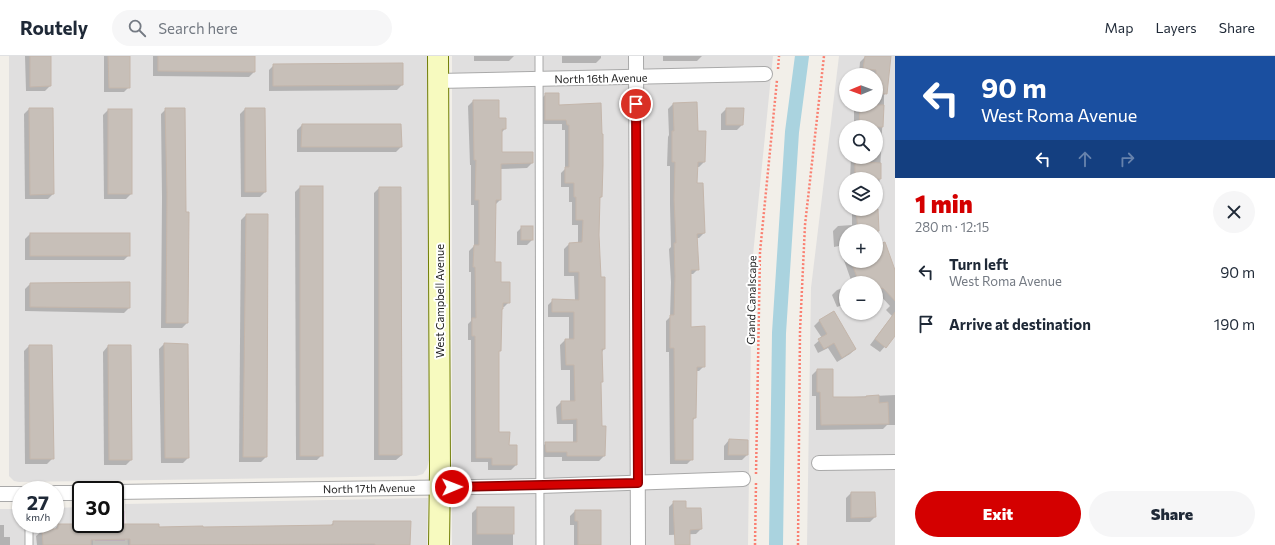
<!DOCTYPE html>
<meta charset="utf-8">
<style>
:root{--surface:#fff;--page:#f6f6f7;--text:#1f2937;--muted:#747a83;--line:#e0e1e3;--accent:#d40000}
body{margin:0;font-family:Commissioner,sans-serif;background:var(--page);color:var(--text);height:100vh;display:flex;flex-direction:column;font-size:15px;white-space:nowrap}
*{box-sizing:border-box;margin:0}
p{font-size:13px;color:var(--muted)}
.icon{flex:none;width:22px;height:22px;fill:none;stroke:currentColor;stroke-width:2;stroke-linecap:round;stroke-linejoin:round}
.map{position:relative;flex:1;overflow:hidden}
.details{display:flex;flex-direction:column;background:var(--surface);width:380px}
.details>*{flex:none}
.top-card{background:#1a4fa0;color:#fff;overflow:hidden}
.needle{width:26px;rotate:269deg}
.controls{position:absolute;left:839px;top:12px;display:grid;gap:8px}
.controls a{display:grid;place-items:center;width:44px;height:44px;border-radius:50%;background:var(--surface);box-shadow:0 1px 3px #0004;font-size:20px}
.speed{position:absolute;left:12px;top:425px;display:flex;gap:8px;font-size:20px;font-weight:700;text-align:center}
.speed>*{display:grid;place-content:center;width:52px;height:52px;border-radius:50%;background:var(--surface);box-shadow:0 1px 3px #0004;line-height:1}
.speed small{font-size:10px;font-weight:400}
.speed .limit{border:2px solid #111;border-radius:6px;background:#fff;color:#111}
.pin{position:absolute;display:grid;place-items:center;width:34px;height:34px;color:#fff;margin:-17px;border:2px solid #fff;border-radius:50%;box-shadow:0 1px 4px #0007}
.me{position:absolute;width:44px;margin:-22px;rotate:89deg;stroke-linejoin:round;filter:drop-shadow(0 0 3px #0008)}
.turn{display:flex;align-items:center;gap:14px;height:84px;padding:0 20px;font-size:18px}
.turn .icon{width:52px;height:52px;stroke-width:2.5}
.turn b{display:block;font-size:28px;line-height:34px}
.lanes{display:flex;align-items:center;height:38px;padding:0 20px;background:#0003;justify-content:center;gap:20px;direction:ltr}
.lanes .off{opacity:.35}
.round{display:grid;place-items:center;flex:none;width:42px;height:42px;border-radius:21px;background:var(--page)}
.head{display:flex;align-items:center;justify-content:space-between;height:68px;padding:0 20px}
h1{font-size:24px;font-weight:800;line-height:30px;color:var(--accent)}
.primary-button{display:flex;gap:8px;margin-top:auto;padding:8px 20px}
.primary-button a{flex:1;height:46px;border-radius:24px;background:var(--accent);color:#fff;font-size:16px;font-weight:800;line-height:46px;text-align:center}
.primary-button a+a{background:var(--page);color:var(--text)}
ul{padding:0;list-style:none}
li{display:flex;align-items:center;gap:12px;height:52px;padding:0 20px}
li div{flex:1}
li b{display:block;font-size:15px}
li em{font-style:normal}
header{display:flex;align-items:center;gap:24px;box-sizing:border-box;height:56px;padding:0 20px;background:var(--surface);border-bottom:1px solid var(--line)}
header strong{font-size:19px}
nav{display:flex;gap:22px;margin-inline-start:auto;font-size:14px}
.search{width:280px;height:36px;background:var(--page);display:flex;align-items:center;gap:10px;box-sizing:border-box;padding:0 14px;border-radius:22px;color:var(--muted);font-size:15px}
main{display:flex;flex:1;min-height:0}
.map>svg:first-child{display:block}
.residential{fill:#e0dfdf;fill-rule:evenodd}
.industrial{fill:#ebdbe8}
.shadow{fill:#0003;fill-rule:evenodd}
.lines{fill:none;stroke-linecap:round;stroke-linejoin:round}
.canal{stroke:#aad3df;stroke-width:14}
.building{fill:#c7bfb8;stroke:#c4b6ab}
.lane-casing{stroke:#a9a9a9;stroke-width:9}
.street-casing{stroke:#a9a9a9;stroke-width:16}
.secondary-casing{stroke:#707d05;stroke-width:22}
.path{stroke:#fa8072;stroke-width:2.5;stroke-dasharray:2 2;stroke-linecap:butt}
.lane{stroke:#fff;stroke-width:7}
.street{stroke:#fff;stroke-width:14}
.secondary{stroke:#f7fabf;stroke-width:20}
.route-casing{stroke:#8a0000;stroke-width:10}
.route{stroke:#d40000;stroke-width:7}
.labels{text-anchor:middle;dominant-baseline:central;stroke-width:4;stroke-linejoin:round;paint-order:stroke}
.street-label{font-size:11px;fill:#222;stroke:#fff}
</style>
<header>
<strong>Routely</strong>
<div class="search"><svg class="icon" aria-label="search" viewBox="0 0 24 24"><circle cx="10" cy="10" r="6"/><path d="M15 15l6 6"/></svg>Search here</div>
<nav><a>Map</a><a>Layers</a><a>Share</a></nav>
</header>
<main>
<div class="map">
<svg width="895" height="489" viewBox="0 0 895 489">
<rect width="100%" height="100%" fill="#f2efe9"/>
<!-- residential -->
<g class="residential">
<path d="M9,0H428L429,404L427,412L423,418L416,420L19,426L14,425L9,420Z"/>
<path d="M452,0H773L752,209L748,489H452Z"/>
<path d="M839,0H895V489H807L811,232ZM846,19H876V49H846ZM846,71H876V101H846ZM846,123H876V153H846ZM846,175H876V205H846ZM846,227H876V257H846Z"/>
<path d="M428,442L427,489H128L125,448Z"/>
<path d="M81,451V468H93V489H0V453H21V468H55V452Z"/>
</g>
<!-- industrial -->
<path class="industrial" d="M115,455H125V485H95V468H115Z"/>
<!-- shadow -->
<g class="shadow">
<path d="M25,0H50V30L45,35H26Z"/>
<path d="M104,0H129V31L124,36H104Z"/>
<path d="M153,0H254V16L249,21L153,20Z"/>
<path d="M474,0H514L509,5H474Z"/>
<path d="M562,0H601V2L596,7H562Z"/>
<path d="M663,0H702L697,5H663Z"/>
<path d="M866,0H890L886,37L884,39V54L883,55L879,137L876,140L879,189L895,214V279L880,296L870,289L892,260L886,254L890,250L877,236L876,237V227H852L839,190L834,191L833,175L838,170L852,169V153H876V123H850L851,101H876V71H854V49H876V19H861V18H859L860,6ZM846,175H876V205H846Z"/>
<path d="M274,9L402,29L397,34L269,35V14Z"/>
<path d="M546,38L558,50L600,48L601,141L599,143L598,179L604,293L602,296V325L600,328L601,371L604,400L599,405H562V401H541V392L546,387H573V368H557L556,351L561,346H570V314H561L560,289L565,284H569V261H548V249L553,244H575L574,220H564V193L569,188H578V169H572V146H569V131H561V117L565,113V74H562V68H541V43Z"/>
<path d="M473,45L498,63L505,73L501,77V97L532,107L527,112L500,113V144L495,149L494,207L500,227L509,246L504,251H502L501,255L500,294L498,297V377L508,390L516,409L511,414H488V406H471V284H468V268L471,265V216H469V195L474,190V149H471V109H470L468,50Z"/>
<path d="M673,48L697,76L704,106L699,111H696V128L704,177L699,182H696L698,213L693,218H690V272L704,310L699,315H696L695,362L692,365V403L687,408H670L669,296H666V265L670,261L671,226L669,193L671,191L670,149V110H667L668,81L669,79L668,53Z"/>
<path d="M29,53L53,138L48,143H25L24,58Z"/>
<path d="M166,53L185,157L187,267L182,272H161L162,142L161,58Z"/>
<path d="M245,53L265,136L260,141H241L240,58Z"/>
<path d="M726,53H743L742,69L737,74H721V58Z"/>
<path d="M108,54H131V138L126,143H104L103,59Z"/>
<path d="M302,69L401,91L396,96H297V74Z"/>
<path d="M300,131L322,399L317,404H296L295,136Z"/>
<path d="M379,132H400L402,399L396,404H374V137Z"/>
<path d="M246,159H267L266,401L261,406H239L241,164Z"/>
<path d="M522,171L532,184L527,189H517V176Z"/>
<path d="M30,178L129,199L124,204H25V183Z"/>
<path d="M30,228L129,252L124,257L25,255V233Z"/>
<path d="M846,231V248L837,251L832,239L837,234Z"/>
<path d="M833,256L855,293L850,298L837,306L828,292L818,297L814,289L822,282L814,270L819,265Z"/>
<path d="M164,288L188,402L183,407H161L159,293Z"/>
<path d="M29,290L52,403L47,408H25L24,295Z"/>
<path d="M108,290H130L131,404L126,409H104L103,296Z"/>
<path d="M817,314L832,342L895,339V369H887L883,373L816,374V340H812V319Z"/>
<path d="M729,384L747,399L742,404H724V390Z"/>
<path d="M851,437H874L875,461L870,466H846V442Z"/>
<path d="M674,446L701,473L696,478L669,479V451Z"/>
<path d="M477,452H513V489H472V457Z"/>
<path d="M575,455L601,489H574V469H570V460Z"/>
<path d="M115,465L116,469L158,472L330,470L334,466L409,489H37L36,480L43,474H54L58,469L115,468Z"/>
<path d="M0,469H4V481H10V489H0Z"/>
</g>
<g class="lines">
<!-- canal -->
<path class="canal" d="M776,489L779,277L792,76L802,0"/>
</g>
<!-- building -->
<g class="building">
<path d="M30,0H51V30L30,31Z"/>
<path d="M108,0H130V32H109Z"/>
<path d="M158,0H255V16L158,15Z"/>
<path d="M865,0H891L887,38L876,37V14L863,13Z"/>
<path d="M403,7V29L273,30V8Z"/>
<path d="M545,37H559V49L601,47L602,78H603V109L602,141H600L599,179L601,221H605V293H602L603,326H601L602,370H606L605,400H567V396H546L545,386H577V363L562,364L561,345H575L574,309H566L565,283H574V256H552V243L579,244V216H569V187L582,186L583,164H576V141H574V127H565V111H569V69H567L566,64H545Z"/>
<path d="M473,44H499V62H506V73H502V96H533V107L501,108V144H496L495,206H501V226H510V247H503V253H502L501,295H499V376H510L509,389H517V409H492V402H476L475,280H472V262H476L475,211H473L474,189H479V144H475L476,104H474Z"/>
<path d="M697,46L698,75H706L705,106H698L697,127H703L705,177L697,178L699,214H691V271L705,270V311H697L696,362H693V404H675L674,292H670V259H674L675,220L674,187H676L674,143L675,106H672V75H674L673,47Z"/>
<path d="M860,49H884L883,71H859Z"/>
<path d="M29,52H53L54,138L30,139Z"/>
<path d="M165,52H185L186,156H189L188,267H166L167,137Z"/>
<path d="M245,52H265L266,136H245Z"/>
<path d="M726,52H744L743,69H726Z"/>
<rect x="108" y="53" width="24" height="85"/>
<path d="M302,68H401L402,91H301Z"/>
<path d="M855,106L881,107V123H855Z"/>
<rect x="300" y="130" width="23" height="270"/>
<path d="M379,131H401L402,399H379Z"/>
<path d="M856,153H878L879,175H858Z"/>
<path d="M246,158H268L267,401H243Z"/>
<rect x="521" y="170" width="12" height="14"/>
<rect x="30" y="177" width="100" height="23"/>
<path d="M885,186L895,214V245L883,232L876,234V227H859L851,205H876V189Z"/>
<path d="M130,226V252L30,251V227Z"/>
<path d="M834,255L856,293L842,302L834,287L824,293L818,283L827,278L819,264Z"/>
<path d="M895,256V280L886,292L875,283Z"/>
<path d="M164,287L188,288L189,402H165Z"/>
<path d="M29,289H52L54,403H30Z"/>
<path d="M108,289H131L132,404H109Z"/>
<path d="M817,313H833V341H866V340L879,339V347L888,346L889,368L821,369L820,336H817Z"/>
<path d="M729,383L748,384V399H728Z"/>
<path d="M851,436H875L876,461L851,462Z"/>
<path d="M673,445H686V452H701L702,473L690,474V489H675Z"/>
<rect x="477" y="451" width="37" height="27"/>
<path d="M575,454H601V489H578V465H575Z"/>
<path d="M333,465H411L410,489H375V488L130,489V483L91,484V489H43L42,473H58V468H159V471L203,470V471L333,469Z"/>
</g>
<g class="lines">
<!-- lane casing -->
<g class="lane-casing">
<g id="lane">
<path d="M539,0L540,489"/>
<path d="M29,468V489"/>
</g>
</g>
<!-- street casing -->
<g class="street-casing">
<g id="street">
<path d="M636,0L638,489"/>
<path d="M438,25L765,18"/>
<path d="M819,407L895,406"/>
<path d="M115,436L540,430L743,423"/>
<path d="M55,437H81"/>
<path d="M0,438H21"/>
</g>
</g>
<!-- secondary casing -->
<g class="secondary-casing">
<path id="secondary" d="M438,0L440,415L439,489"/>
</g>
<!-- path -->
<g class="path">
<path d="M778,13L779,0"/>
<path d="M756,418L760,196L777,24"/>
<path d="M755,489L756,427"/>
<path d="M798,489L800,275L805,169L824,0"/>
</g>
<!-- lane -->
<use href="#lane" class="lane"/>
<!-- street -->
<use href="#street" class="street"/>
<!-- secondary -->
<use href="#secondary" class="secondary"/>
</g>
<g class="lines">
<!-- route casing -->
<g class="route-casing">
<path id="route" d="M452,431L638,427L636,48"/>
</g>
<!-- route -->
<use href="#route" class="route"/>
</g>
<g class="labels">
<!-- street labels -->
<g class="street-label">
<text transform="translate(601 22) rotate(-1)">North 16th Avenue</text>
<text transform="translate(751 244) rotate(-89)">Grand Canalscape</text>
<text transform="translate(439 245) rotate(-90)">West Campbell Avenue</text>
<text transform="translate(369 432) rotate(-1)">North 17th Avenue</text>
</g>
</g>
</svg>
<div class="controls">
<a><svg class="needle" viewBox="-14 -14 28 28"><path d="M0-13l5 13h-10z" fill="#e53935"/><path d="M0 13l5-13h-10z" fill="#747a83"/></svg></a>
<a><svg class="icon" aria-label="search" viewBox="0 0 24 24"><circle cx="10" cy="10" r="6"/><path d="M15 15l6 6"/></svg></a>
<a><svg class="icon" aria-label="layers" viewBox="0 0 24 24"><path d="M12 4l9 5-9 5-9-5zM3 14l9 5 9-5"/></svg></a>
<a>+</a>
<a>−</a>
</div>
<div class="speed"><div>27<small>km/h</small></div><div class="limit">30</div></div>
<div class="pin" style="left:636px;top:48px;background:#d93025"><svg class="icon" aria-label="arrive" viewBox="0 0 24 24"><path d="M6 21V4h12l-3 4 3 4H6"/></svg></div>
<svg class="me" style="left:452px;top:431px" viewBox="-20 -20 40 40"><circle r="17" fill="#d40000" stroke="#fff" stroke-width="3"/><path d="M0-11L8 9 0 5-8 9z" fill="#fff"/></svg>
</div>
<section class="details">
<div class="top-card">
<div class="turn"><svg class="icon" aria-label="left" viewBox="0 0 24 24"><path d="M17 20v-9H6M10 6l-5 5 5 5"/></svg><div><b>90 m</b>West Roma Avenue</div></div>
<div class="lanes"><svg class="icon" aria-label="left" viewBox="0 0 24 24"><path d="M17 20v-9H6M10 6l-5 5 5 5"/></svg><svg class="icon off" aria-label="ahead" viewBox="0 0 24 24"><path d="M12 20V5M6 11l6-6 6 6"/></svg><svg class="icon off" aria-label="right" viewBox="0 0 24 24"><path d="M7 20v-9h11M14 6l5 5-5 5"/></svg></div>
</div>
<div class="head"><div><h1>1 min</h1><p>280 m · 12:15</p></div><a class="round"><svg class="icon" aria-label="close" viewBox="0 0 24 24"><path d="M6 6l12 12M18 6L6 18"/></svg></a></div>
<ul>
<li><svg class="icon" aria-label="left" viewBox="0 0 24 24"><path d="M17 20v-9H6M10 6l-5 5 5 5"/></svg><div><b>Turn left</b><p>West Roma Avenue</p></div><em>90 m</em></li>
<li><svg class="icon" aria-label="arrive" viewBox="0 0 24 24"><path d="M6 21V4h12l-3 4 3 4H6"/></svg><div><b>Arrive at destination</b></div><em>190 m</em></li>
</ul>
<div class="primary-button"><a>Exit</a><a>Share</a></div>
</section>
</main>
